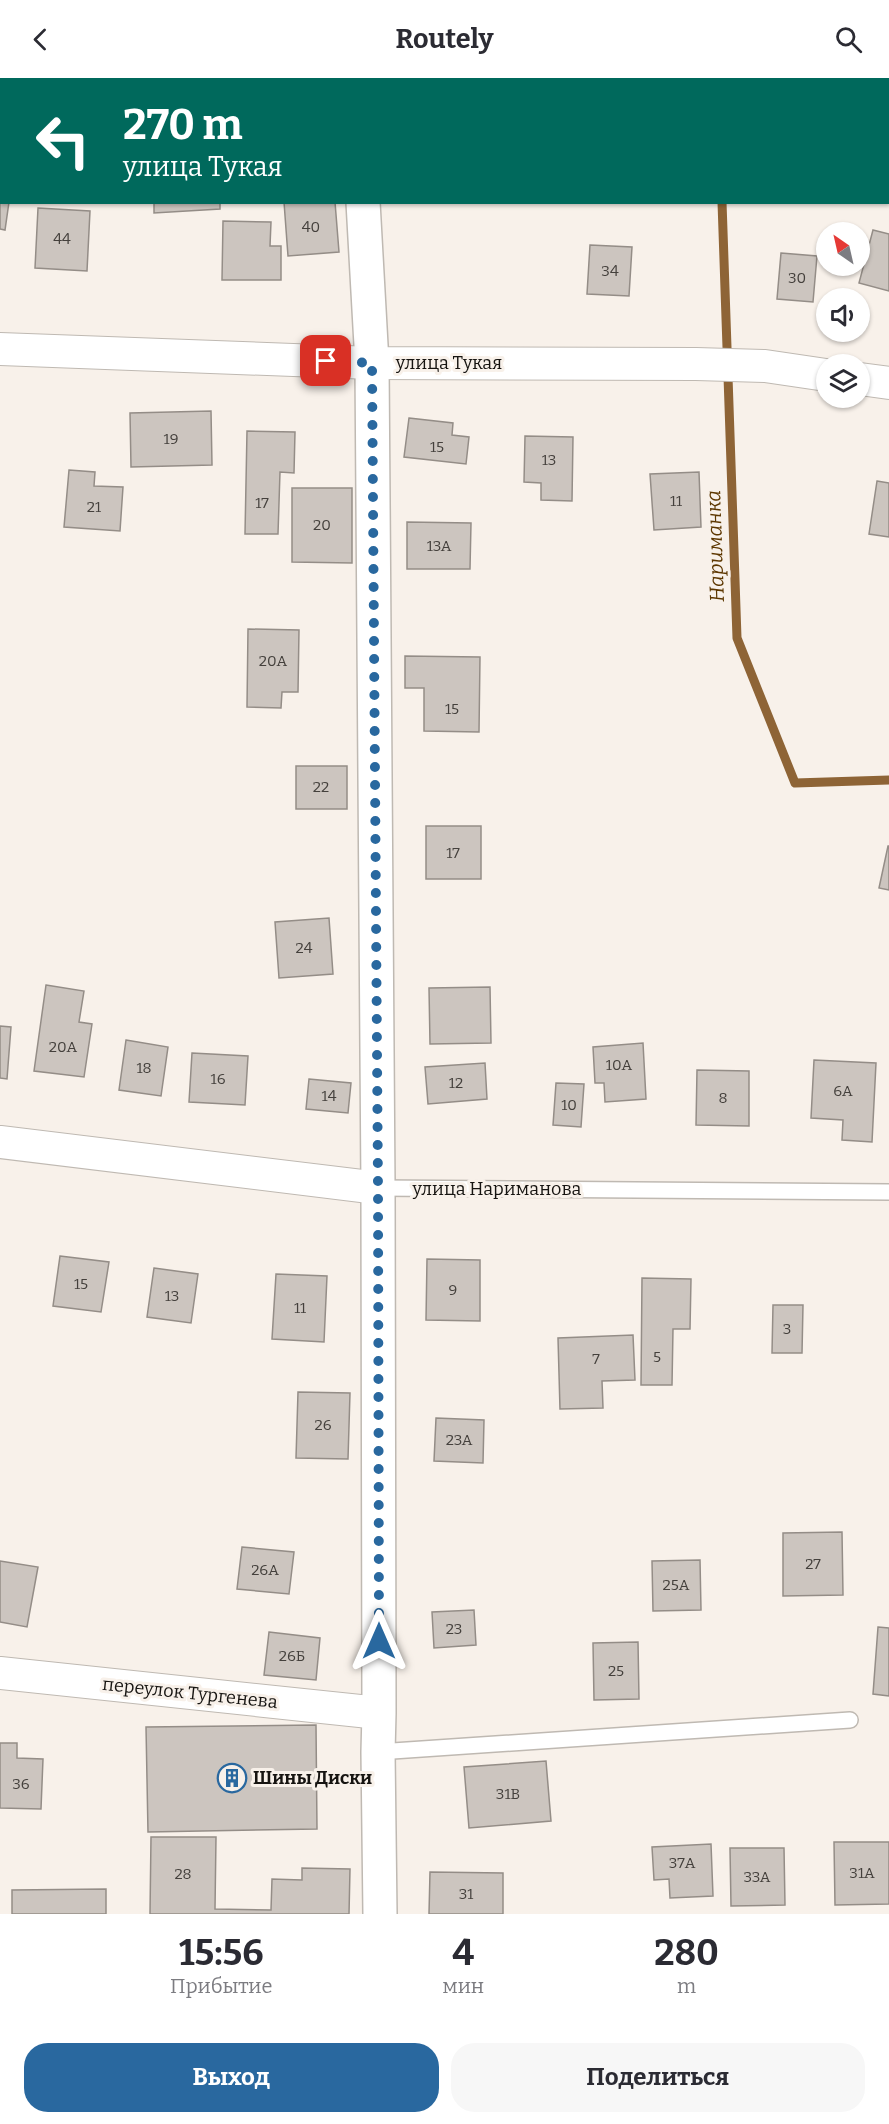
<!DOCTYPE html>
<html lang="ru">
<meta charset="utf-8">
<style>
:root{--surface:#fff;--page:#f7f7f7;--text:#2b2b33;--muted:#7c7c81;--accent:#29689f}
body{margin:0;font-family:Bitter,serif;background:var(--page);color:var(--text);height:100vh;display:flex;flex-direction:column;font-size:22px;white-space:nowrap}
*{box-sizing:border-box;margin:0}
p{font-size:20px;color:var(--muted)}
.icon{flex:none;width:33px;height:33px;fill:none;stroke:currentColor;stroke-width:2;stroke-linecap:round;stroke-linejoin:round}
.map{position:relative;height:1836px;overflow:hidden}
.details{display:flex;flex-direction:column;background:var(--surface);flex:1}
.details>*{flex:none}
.top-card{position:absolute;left:0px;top:0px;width:890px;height:126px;box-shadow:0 2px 4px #0004;background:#00695c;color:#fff;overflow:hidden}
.needle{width:39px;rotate:326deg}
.fabs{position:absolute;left:816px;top:144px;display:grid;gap:12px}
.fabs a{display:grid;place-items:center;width:54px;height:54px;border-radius:50%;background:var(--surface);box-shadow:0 2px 4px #0004;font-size:30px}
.pin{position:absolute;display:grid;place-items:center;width:51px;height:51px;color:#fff;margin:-26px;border-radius:12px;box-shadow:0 3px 9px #0006}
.me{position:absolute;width:66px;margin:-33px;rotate:0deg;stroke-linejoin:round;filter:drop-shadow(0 0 4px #0008)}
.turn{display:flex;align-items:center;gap:21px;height:126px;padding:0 24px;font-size:27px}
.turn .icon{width:78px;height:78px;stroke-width:2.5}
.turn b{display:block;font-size:42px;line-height:51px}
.eta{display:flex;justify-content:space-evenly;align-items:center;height:102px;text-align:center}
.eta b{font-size:36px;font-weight:700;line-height:42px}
.button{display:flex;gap:12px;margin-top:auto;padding:12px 24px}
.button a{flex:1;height:69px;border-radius:24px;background:var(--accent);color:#fff;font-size:24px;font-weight:700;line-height:69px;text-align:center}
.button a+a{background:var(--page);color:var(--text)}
header{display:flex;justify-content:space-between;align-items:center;height:78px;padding:0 24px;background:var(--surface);font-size:27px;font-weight:700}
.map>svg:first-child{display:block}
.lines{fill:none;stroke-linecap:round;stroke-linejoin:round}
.stream{stroke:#8e6436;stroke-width:9}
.building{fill:#ccc5bf;stroke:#948d87;stroke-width:1.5}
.service-casing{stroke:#bfb9b2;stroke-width:18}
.minor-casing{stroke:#bfb9b2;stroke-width:34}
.tertiary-casing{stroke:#bfb9b2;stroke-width:36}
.service{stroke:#fff;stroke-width:15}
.minor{stroke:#fff;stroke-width:32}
.tertiary{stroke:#fff;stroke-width:33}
.route{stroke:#29689f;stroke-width:10;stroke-dasharray:0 18}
.labels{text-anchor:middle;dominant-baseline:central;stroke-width:6;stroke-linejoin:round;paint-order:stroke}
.number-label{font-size:15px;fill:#44403c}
.street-label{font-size:18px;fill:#161411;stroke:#f8f1ea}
.poi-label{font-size:18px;font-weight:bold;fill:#161411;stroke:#f8f1ea;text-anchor:start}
.water-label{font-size:20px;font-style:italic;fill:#5d3700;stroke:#f8f1ea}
</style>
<header><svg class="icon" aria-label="back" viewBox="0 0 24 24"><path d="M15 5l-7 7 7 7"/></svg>Routely<svg class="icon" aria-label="search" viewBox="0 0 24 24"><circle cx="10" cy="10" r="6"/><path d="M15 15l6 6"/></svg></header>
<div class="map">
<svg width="889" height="1836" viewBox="0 0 889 1836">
<rect width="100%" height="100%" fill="#f8f1ea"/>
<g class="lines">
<!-- stream -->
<g class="stream">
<path d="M695,0L696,2"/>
<path d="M722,124L737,560L795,705L889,702"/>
</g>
</g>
<!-- building -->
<g class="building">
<path d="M883,0H889V58L888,2H883Z"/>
<path d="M0,83H2V124H9L5,152L0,151Z"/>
<path d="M154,124H220V131L154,135Z"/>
<path d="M284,124H335L339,174L288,178Z"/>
<path d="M38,130L90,133L87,193L35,190Z"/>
<path d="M223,143L271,144L270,168H281V202H222Z"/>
<path d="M873,152L889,156V213L859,205Z"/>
<path d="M590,167L632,169L629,218L587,216Z"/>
<path d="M781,175L817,178L813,224L777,221Z"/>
<path d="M211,333L212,387L131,389L130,335Z"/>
<path d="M409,340L453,345L452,357L469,359L466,386L404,379Z"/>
<path d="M247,353L295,354L294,395L280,394L278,456H245Z"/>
<path d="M525,358L573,359L572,423L541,422V405L524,404Z"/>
<path d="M69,392L95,394L94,408L123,409L120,453L64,449Z"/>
<path d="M699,394L701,449L654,452L650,396Z"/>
<path d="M877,403L889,405V459L869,456Z"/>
<path d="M292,410H352V485L292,484Z"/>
<path d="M407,444L471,445L470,491H407Z"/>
<path d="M248,551L299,552L298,614H282L281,630L247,629Z"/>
<path d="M405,578L480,579L479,654L424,653V610H405Z"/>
<rect x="296" y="688" width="51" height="43"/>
<rect x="426" y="748" width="55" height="53"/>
<path d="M888,768H889V812L879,810Z"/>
<path d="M329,840L333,896L279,900L275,844Z"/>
<path d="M46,907L84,913L79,944L92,946L84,999L34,993Z"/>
<path d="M490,909L491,965L430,966L429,910Z"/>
<path d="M0,948L11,949L7,1001L0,1000Z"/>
<path d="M126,962L168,969L161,1018L119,1012Z"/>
<path d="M643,965L646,1021L605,1024L604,1005H595L593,969Z"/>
<path d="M192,975L248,978L245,1027L189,1024Z"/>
<path d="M814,982L876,985L872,1064L842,1062L843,1042L811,1040Z"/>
<path d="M485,985L487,1021L428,1026L425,989Z"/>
<path d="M697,992L749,993V1048L696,1047Z"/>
<path d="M309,1001L351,1005L348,1035L306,1031Z"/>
<path d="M556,1005L584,1006L581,1049L553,1047Z"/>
<path d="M60,1178L109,1184L101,1234L53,1228Z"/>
<path d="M427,1181L480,1182V1243L426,1242Z"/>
<path d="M154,1190L198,1196L191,1245L147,1239Z"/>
<path d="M276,1196L327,1198L324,1264L272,1261Z"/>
<path d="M642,1200L691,1201L690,1251H673L672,1307H641Z"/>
<path d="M773,1227H803L802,1275H772Z"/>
<path d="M633,1257L635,1302L602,1303L603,1330L560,1331L558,1260Z"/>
<path d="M298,1314L350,1315L348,1381L296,1380Z"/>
<path d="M436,1340L484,1342L483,1385L434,1383Z"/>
<path d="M842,1454L843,1517L783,1518V1455Z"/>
<path d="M242,1469L294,1474L289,1516L237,1511Z"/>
<path d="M700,1482L701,1532L653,1533L652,1483Z"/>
<path d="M0,1483L38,1489L27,1549L0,1544Z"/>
<path d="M474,1532L476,1567L434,1570L432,1534Z"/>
<path d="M878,1549L889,1550V1618L873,1616Z"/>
<path d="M269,1554L320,1560L316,1602L264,1597Z"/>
<path d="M638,1564L639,1621L594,1622L593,1565Z"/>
<path d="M316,1647L317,1751L148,1754L146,1649Z"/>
<path d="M0,1665H17V1680L43,1681L41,1731L0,1730Z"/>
<path d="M546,1683L551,1743L469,1750L464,1689Z"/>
<path d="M151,1759H216L215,1831L271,1832L272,1801L302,1802V1790L350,1791L349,1836H150Z"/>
<path d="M834,1764H889V1826L835,1827Z"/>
<path d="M711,1766L713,1818L670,1820L669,1801L654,1802L652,1769Z"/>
<path d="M730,1770H784L785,1827L731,1828Z"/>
<path d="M430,1794L503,1795V1836H429Z"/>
<path d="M106,1811V1836H12V1812Z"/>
</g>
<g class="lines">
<!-- service casing -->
<g class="service-casing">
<g id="service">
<path d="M378,1110L889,1114"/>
<path d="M378,1674L850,1642"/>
</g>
</g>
<!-- minor casing -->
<g class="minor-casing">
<g id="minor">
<path d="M0,271L372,285L696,286L765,288L826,297"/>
<path d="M860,301L889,305"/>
<path d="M0,1064L378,1110"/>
<path d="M0,1595L379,1635"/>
</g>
</g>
<!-- tertiary casing -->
<g class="tertiary-casing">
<g id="tertiary">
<path d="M355,0V2"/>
<path d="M363,124L372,285L378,1110L379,1635L378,1674L380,1836"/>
</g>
</g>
<!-- service -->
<use href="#service" class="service"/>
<!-- minor -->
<use href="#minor" class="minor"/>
<!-- tertiary -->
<use href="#tertiary" class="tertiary"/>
</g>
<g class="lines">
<!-- route -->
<path class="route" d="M326,283L372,285L378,1110L379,1563"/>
</g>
<!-- icons -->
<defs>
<g id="building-ring" transform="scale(1.5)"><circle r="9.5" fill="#f8f1ea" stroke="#29689f" stroke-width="1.5"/><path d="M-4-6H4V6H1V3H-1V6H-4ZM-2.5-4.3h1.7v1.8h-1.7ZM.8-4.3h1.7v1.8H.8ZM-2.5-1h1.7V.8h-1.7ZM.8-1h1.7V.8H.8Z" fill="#29689f"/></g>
</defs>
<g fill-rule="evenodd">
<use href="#building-ring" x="232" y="1700"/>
</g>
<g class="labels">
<!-- number labels -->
<g class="number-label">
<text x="311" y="149">40</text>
<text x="62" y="161">44</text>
<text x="610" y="193">34</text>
<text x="797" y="200">30</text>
<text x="171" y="361">19</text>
<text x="437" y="369">15</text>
<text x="549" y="382">13</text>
<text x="676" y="423">11</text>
<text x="262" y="425">17</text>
<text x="94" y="429">21</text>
<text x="322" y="447">20</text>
<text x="439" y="468">13А</text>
<text x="273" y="583">20А</text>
<text x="452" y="631">15</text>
<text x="321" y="709">22</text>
<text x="453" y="775">17</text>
<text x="304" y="870">24</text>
<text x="63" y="969">20А</text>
<text x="619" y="987">10А</text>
<text x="144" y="990">18</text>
<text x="218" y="1001">16</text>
<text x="456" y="1005">12</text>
<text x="843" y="1013">6А</text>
<text x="329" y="1018">14</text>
<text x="723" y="1020">8</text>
<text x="569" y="1027">10</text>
<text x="81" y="1206">15</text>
<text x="453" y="1212">9</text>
<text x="172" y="1218">13</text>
<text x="300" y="1230">11</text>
<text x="787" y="1251">3</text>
<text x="657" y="1279">5</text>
<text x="596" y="1281">7</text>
<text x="323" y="1347">26</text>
<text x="459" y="1362">23А</text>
<text x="813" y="1486">27</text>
<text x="265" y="1492">26А</text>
<text x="676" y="1507">25А</text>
<text x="454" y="1551">23</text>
<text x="292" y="1578">26Б</text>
<text x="616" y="1593">25</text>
<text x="21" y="1706">36</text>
<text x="508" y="1716">31В</text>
<text x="682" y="1785">37А</text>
<text x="862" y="1795">31А</text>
<text x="183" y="1796">28</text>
<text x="757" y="1799">33А</text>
<text x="466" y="1816">31</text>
</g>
<!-- street labels -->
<g class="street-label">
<text x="449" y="285">улица Тукая</text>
<text x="497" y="1111">улица Нариманова</text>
<text transform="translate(190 1615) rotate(6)">переулок Тургенева</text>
</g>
<!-- poi labels -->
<g class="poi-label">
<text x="253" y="1700">Шины Диски</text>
</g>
<!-- water labels -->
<g class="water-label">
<text transform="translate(715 468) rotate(-92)">Нариманка</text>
</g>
</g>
</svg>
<div class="fabs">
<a><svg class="needle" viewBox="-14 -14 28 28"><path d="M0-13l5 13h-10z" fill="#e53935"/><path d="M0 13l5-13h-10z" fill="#7c7c81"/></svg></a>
<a><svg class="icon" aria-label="sound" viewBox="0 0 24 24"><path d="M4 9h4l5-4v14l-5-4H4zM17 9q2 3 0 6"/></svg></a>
<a><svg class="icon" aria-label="layers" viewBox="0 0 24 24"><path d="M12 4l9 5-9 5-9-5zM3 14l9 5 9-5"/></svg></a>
</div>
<div class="pin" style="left:326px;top:283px;background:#d93025"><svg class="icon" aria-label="arrive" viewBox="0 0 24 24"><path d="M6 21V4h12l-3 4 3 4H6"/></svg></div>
<svg class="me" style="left:379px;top:1563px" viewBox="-20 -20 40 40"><path d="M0-17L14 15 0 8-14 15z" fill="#29689f" stroke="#fff" stroke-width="4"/></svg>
<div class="top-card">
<div class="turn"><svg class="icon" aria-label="left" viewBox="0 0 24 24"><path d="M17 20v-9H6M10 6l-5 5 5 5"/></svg><div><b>270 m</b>улица Тукая</div></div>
</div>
</div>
<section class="details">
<div class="eta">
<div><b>15:56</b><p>Прибытие</p></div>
<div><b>4</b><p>мин</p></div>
<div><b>280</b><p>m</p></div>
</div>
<div class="button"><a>Выход</a><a>Поделиться</a></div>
</section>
